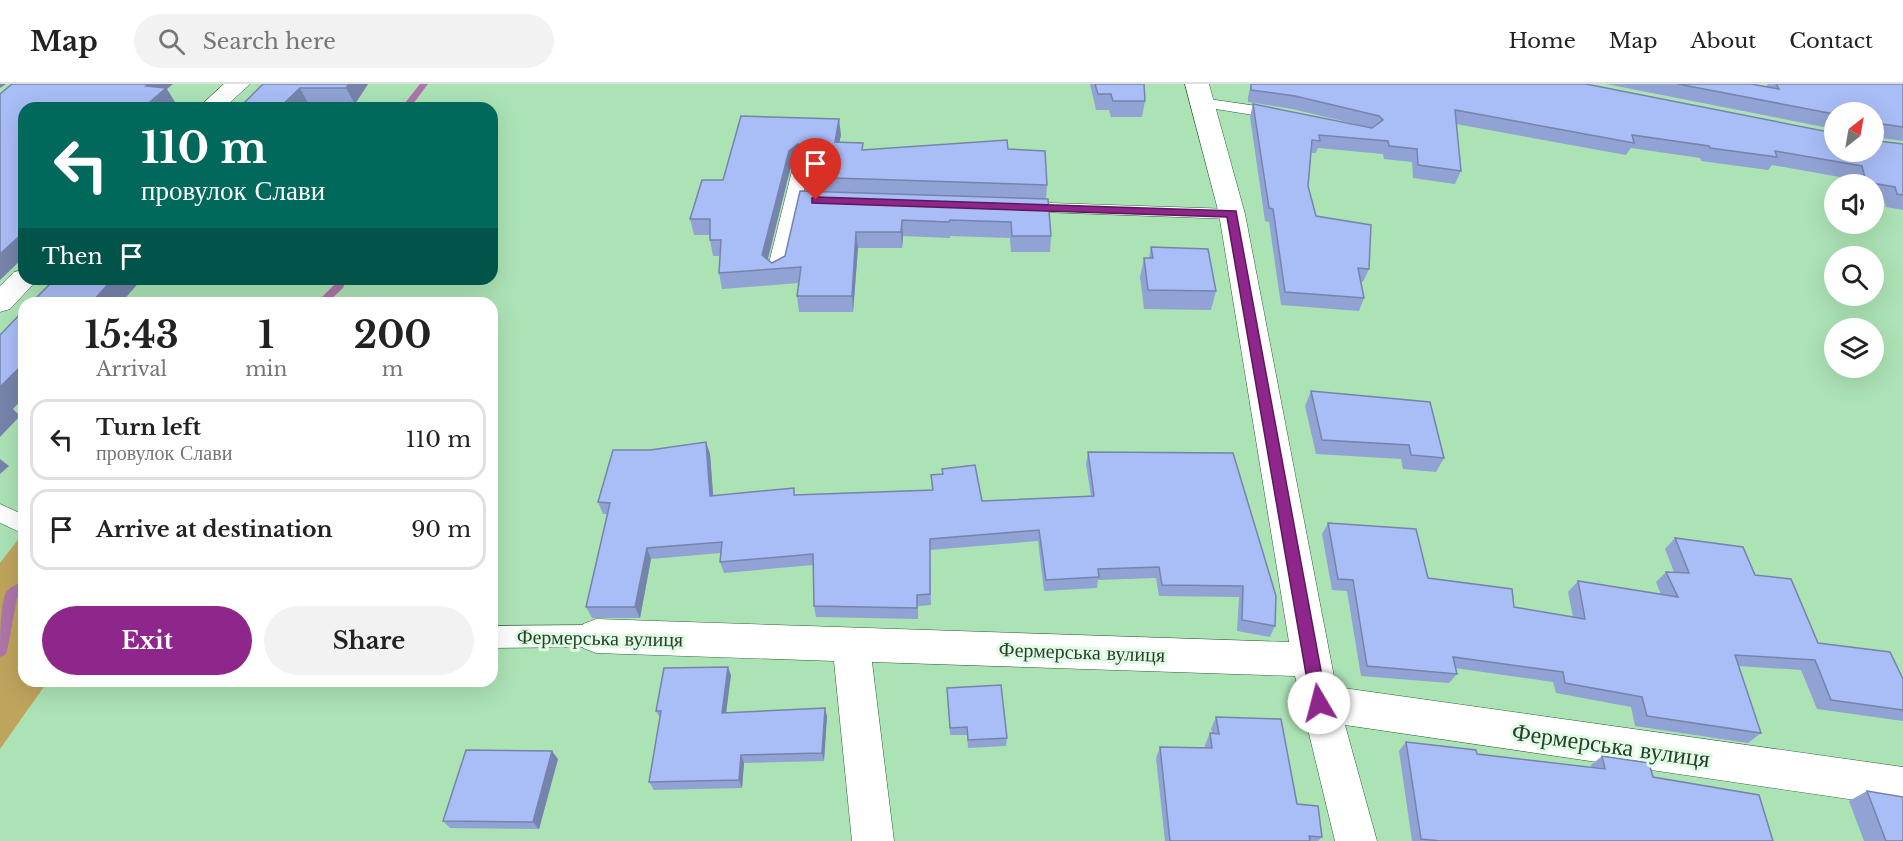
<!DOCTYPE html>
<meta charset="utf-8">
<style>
:root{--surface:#fff;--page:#f2f2f2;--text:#222;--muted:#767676;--line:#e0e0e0;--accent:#8e268b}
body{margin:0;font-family:"Libre Baskerville",serif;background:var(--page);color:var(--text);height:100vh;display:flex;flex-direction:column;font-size:22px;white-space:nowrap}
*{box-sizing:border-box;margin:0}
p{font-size:20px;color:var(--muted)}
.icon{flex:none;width:33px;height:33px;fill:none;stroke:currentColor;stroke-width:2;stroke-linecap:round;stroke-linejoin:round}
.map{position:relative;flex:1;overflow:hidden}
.drawer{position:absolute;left:18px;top:213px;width:480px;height:390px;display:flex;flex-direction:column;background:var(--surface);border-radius:18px;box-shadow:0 6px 24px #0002}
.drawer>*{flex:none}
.top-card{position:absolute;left:18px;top:18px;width:480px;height:183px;border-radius:18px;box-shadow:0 6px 24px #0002;background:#00695c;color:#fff;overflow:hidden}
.needle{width:39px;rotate:31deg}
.tools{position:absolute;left:1824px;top:18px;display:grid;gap:12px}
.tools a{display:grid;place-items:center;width:60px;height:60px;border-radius:50%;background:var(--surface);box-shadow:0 6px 24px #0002;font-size:30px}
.pin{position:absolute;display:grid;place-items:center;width:51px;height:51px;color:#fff;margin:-62px -26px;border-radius:50% 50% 50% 0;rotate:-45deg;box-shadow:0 0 6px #0007}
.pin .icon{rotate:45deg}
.me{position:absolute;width:66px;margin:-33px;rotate:352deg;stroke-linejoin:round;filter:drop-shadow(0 0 4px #0008)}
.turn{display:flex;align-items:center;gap:21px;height:126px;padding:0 24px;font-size:27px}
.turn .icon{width:78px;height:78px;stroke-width:2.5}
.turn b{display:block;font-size:42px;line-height:51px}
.then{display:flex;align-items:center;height:57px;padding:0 24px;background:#0003;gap:12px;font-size:22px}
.eta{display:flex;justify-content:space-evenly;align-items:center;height:102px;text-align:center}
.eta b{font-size:36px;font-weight:800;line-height:42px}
.button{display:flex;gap:12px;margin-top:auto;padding:12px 24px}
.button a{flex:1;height:69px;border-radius:36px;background:var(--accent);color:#fff;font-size:24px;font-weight:800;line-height:69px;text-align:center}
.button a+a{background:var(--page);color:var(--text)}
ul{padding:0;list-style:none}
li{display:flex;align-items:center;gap:18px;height:81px;margin:0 12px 9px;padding:0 12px;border:3px solid var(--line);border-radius:18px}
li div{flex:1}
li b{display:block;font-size:22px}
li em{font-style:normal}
header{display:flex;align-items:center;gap:36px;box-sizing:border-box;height:84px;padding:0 30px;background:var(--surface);border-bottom:2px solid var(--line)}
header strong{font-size:28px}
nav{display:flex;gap:33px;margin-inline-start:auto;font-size:21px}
.search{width:420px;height:54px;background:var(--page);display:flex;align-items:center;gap:15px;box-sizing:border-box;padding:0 21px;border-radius:33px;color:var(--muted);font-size:22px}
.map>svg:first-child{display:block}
.green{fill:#bfa45d}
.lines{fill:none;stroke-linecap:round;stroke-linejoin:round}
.stream{fill:#ae75a9;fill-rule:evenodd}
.lane-casing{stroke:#2c5e38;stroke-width:1}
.street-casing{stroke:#2c5e38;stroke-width:1}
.lane{fill:#fff;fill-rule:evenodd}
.street{fill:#fff;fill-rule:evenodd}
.wall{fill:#91a3d4;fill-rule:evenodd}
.shaded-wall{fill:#7684ac}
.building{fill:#a9bdf6;stroke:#7684ac;stroke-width:1.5}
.route{fill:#8e268b;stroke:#5c195a;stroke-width:1.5}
.labels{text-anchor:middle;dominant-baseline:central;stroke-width:6;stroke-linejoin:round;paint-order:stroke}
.street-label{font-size:20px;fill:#293f2d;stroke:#e1fce5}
.near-street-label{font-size:24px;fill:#293f2d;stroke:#e1fce5}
</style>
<header>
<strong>Map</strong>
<div class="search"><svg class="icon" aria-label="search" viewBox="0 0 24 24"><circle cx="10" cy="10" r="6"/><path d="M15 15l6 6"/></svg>Search here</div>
<nav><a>Home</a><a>Map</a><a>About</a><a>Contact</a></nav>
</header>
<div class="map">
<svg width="1903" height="757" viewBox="0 0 1903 757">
<rect width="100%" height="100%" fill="#ace3b5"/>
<!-- green -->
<path class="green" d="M24,448V597H48L0,665V479Z"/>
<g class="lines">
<!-- stream -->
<g class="stream">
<path d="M420,0H428L410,24H401Z"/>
<path d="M337,195H347L343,204L327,219H316L335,200Z"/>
<path d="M24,497V510L17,514L7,567L5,571L0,573C0,559 0,516 7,507C11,503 19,499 24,497Z"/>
</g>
<!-- lane casing -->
<g class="lane-casing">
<g id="lane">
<path d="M1202,14L1278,25L1286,30L1278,35L1197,22L1194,19Z"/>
<path d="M801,78L809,83L803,111L827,112L835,117L827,122L800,121L785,187L776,193L767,187L793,83Z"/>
<path d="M1020,118L1232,125L1240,130L1232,135L1014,127L1012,123L1014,119Z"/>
<path d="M0,420L24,431V450L0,439Z"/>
<path d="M596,541L604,545L608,552L604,559L596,563L492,564V542Z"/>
</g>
</g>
<!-- street casing -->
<g class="street-casing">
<g id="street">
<path d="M224,0H250L224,24H198Z"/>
<path d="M1185,0H1209L1245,130L1336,603L1903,683V723L1345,641L1377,757H1335L1295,592L872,578L894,757H852L834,577L596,569L583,564L577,552L583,540L596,535L1289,558L1219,130Z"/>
<path d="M24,186V195H38L10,225L0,228V202L14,188Z"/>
</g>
</g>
<!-- lane -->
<use href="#lane" class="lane"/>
<!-- street -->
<use href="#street" class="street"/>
</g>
<!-- wall -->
<g class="wall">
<path d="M263,0H368L355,20L309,21Z"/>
<path d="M1090,0H1144L1145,17L1142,33H1111L1109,26H1096Z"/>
<path d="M1251,0L1834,68L1874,28H1834V45L1606,0H1751L1766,3L1768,0H1903V57L1881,54L1879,57L1903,60V126L1886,123L1884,116L1874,114V100H1853L1851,95L1772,81L1768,86L1701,77L1700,74L1631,64L1626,71L1456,40L1461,87L1455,100L1413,94L1412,78L1384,75L1383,70L1318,64L1316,69H1311L1308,102L1316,132L1369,185L1363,198L1361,197L1364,214L1359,227L1281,221L1269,138L1265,137L1250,33L1253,20L1372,44L1292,25L1248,18V13Z"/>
<path d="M741,32L841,51L839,58L864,66L1008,65L1047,101L1046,115L1051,152L1050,168H1011L1010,154L950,152V154L903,152L902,164H858L853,228H799L797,212L799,199L722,205L719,189L720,172H713L710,156V151H694L690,135L723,96ZM800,76L806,80L804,93L806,108L785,172L772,179L768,175L791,82Z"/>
<path d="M1151,163L1216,207L1211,226L1144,225L1140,193L1144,174H1149Z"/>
<path d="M1311,307L1444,374L1436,388L1403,385L1401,375L1316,370L1305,322Z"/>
<path d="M706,358L710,370L713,411H795L932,406L931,391L942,390V385L982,417L1091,412L1086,380L1088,368L1233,369L1275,542L1270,553L1237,547L1239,513L1159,512L1156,494L1098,496L1097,504L1044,507L1038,457L930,466L931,521L918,522V535L816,533L814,522L813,481L724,489L720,478L721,469L651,475L640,534H592L586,523L607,430H603L598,418L650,366Z"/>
<path d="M1328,439L1428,494L1514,523L1573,533L1568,508L1578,497L1661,511L1656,498L1666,488H1674L1665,465L1675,454L1755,491L1818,559L1903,595V637L1817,625L1801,586L1738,582L1761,649L1748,659L1635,642L1631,623L1556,609L1553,598L1455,584L1457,590L1449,599L1361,592L1347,507L1332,506L1322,450Z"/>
<path d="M731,591L726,628L827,632L824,677L744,679L742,704L654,706L649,698L660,634L656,627Z"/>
<path d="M947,604L1007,654L1006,662L968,664L967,651H950Z"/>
<path d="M1216,633L1297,720L1322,753L1318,757H1165L1156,674L1160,663L1205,664V661L1210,649H1212L1211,645Z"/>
<path d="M1406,658L1477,670L1592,684L1591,681L1602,672L1653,693L1773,757H1412L1399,667Z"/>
<path d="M558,675L539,745L450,744L443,737Z"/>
<path d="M1867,707L1903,757H1864L1849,717Z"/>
</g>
<!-- shaded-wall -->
<g class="shaded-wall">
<path d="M0,0H6L0,4Z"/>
<path d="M149,0H173L167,5L175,18L168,24H143L146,2Z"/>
<path d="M349,0H368L355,20L346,4Z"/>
<path d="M300,4L309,21L305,24H279Z"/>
<path d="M839,35L841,51L836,74L835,58Z"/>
<path d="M798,60L800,76L791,82L765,186L762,171L789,67Z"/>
<path d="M902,136L903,152L902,164L901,148Z"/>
<path d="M24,148V173L0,196V170Z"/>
<path d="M856,148L858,164L853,228L852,212Z"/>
<path d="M113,195H142L121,219H91Z"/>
<path d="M24,279V313L13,325L20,332L0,353V303Z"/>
<path d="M706,358L710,370L714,423L710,412Z"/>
<path d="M0,375L9,382L0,390Z"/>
<path d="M647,464L651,475L640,534L635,523Z"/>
<path d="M728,583L731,591L725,637L722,629Z"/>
<path d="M825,624L827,632L824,677L822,669Z"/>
<path d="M552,667L558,675L539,745L533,738Z"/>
<path d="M741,671L744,679L742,704L739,696Z"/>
</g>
<!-- building -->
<g class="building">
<path d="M12,0H149L146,2L166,4L143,24H24V148L0,170V10Z"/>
<path d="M263,0H349L346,4H300L279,24H239Z"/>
<path d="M1095,0H1144L1145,17H1113L1111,10H1098Z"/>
<path d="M1251,0H1586L1834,49V68H1874V28H1834V30L1678,0H1751L1779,5L1776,0H1903V43L1883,40L1882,53L1878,57L1903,60V111L1897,110L1895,103L1866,98L1862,82L1775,67L1777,73L1710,64L1709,62L1632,51L1634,59L1455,26L1461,87L1418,81L1417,65L1389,62L1388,57L1319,51L1320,57L1312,56L1308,102L1316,132L1371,141L1369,185L1358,184L1364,214L1285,208L1273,125L1269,124L1253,20L1372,44L1383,36L1379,32L1295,12L1251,6Z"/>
<path d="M741,32L839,35L835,58L863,59L862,66L1007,56L1008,65L1045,67L1047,101L804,93L809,66L798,60L789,67L762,171L772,179L785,172L800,107L1048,115L1051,152H1012L1011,138L950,136L949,138L902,136L901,148H856L852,212H797L801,183L719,189L721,156H710V135H690L702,96H723Z"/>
<path d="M1151,163L1208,165L1216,207L1148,206L1144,174H1153Z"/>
<path d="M55,195H113L91,219H31Z"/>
<path d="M24,226V279L0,303V251Z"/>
<path d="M1311,307L1430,318L1444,374L1411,371L1409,361L1322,356Z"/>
<path d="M706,358L710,412L794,404V411L933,406L931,391L943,390L942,385L975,381L982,417L1094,412L1088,368L1233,369L1276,512L1275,542L1242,536L1243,502L1162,501L1159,483L1098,485L1099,493L1046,496L1039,446L930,455V510L917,511V524L814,522L813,470L720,478L722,458L647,464L635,523H586L610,419L598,418L613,366H650Z"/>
<path d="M1328,439L1416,445L1428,494L1512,505L1514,523L1585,535L1578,497L1678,513L1666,488L1689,489L1675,454L1743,463L1755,491L1791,495L1818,559L1890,568L1903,595V626L1831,616L1815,576L1735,571L1761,649L1647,632L1642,613L1565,599L1563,588L1453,573L1457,590L1367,582L1353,496L1338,495Z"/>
<path d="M728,583L722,629L825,624L822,669L741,671L739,696L649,698L661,627H656L664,584Z"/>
<path d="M1001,601L1007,654L968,656L967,643L950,644L947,604Z"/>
<path d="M1216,633L1281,635L1297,720L1318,722L1322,753L1309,752L1310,757H1170L1160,663L1212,664L1210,649L1219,650Z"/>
<path d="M1406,658L1476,666L1477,670L1605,685L1602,672L1649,679L1653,693L1759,711L1773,757H1440L1421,755Z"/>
<path d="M466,666L552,667L533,738L443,737Z"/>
<path d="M1867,707L1903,713V757H1886Z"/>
</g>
<!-- route -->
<path class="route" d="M816,113L1236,127L1327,619L1325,624L1319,626L1313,624L1311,619L1227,133L812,119V114Z"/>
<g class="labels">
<!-- street labels -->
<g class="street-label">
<text transform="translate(600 554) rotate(1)">Фермерська вулиця</text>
<text transform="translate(1082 568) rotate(2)">Фермерська вулиця</text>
</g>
<!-- near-street labels -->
<g class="near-street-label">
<text transform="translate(1611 661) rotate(8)">Фермерська вулиця</text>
</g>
</g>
</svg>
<div class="tools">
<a><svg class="needle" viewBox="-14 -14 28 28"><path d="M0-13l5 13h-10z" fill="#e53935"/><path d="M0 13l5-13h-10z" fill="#767676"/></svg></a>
<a><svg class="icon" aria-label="sound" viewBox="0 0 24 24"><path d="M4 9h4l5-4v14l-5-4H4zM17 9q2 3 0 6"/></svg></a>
<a><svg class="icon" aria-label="search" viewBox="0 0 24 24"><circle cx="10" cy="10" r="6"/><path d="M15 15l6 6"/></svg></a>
<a><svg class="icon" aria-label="layers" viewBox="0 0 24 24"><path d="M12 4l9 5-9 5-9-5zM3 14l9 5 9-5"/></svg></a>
</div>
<div class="pin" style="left:816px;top:116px;background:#d93025"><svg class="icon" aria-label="arrive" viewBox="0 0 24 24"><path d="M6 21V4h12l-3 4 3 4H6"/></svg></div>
<svg class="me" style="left:1319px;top:619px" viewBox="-20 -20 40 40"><circle r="19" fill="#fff"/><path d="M0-13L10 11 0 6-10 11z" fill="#8e268b"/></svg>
<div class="top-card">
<div class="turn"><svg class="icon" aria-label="left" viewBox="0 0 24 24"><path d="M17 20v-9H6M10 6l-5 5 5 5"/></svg><div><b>110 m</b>провулок Слави</div></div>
<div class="then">Then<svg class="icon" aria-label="arrive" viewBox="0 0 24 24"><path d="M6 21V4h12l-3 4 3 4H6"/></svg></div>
</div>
<section class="drawer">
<div class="eta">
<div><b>15:43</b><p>Arrival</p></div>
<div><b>1</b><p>min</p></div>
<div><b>200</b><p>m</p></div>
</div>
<ul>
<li><svg class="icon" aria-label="left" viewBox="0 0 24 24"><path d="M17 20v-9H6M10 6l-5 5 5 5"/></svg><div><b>Turn left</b><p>провулок Слави</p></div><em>110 m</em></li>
<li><svg class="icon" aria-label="arrive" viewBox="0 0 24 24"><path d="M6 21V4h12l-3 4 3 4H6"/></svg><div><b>Arrive at destination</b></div><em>90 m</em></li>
</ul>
<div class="button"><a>Exit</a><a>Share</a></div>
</section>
</div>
